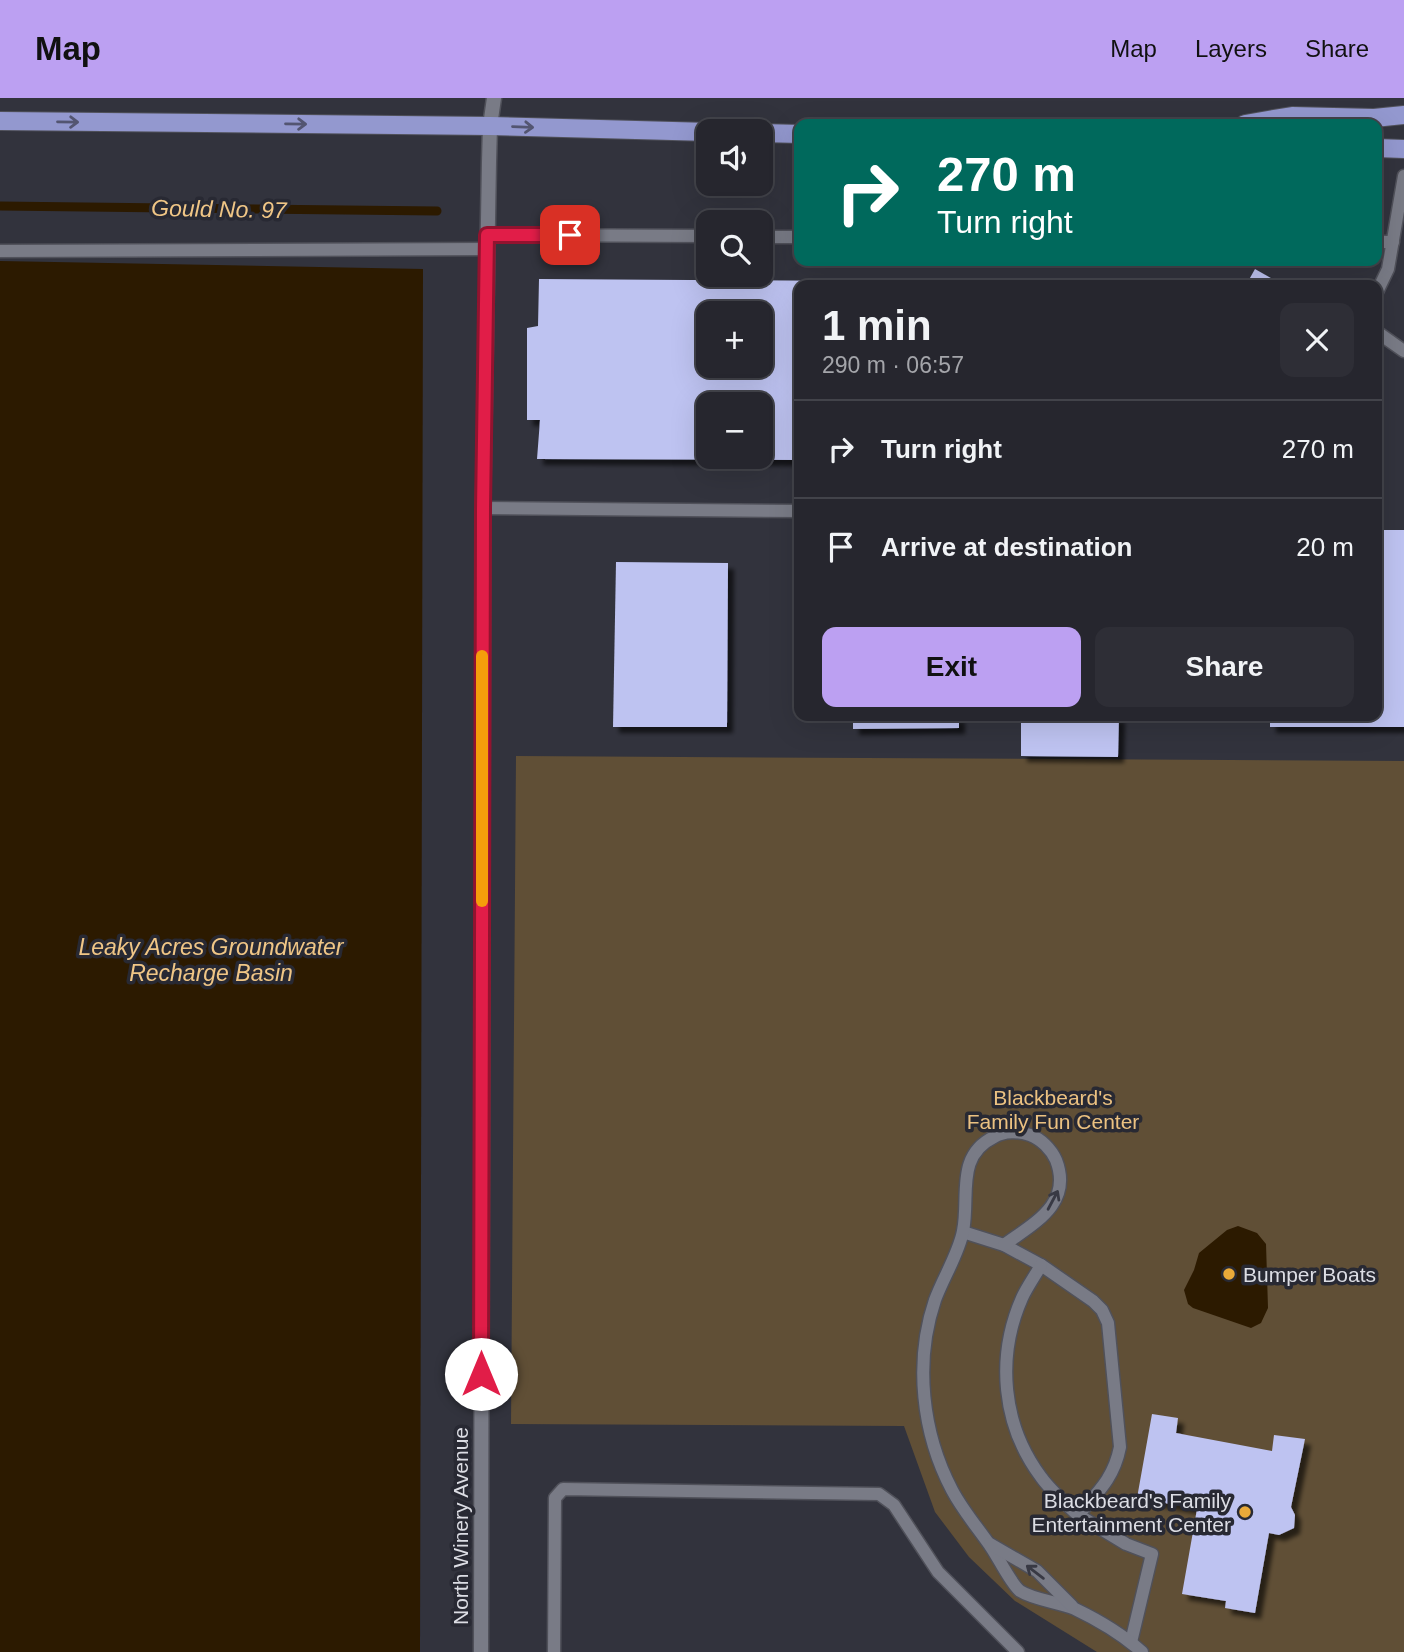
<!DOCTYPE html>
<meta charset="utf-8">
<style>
:root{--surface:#26262e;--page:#2e2e36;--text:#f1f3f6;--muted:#a4a5aa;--line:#42434a;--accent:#bca0f2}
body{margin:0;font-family:Arial,sans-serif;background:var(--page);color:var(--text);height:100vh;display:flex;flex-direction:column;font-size:26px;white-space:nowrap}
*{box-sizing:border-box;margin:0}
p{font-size:23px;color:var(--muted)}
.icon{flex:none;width:38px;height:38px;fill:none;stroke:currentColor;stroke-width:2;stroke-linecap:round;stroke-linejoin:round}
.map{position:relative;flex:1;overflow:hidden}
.side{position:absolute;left:794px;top:182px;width:588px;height:441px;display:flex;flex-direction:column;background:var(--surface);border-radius:14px;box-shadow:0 7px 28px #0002,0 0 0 2px var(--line)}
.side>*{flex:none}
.guide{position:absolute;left:794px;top:21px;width:588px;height:147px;border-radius:14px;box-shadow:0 7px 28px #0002,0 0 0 2px var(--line);background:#00695c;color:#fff;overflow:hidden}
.buttons{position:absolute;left:696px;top:21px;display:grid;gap:14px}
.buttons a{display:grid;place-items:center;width:77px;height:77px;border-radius:14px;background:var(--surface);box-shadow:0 7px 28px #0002,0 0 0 2px var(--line);font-size:35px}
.pin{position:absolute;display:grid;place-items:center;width:60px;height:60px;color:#fff;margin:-30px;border-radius:14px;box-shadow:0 4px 10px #0006}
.me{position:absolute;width:77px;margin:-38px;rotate:0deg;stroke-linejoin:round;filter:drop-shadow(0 0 5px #0008)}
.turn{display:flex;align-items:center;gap:24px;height:147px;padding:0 28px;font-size:32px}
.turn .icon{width:91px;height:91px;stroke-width:2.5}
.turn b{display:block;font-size:49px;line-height:60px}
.round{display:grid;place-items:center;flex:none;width:74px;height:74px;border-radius:14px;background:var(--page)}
.overview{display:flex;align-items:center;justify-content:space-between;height:119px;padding:0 28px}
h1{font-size:42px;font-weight:700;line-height:52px}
.cta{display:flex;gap:14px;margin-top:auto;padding:14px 28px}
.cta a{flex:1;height:80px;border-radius:14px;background:var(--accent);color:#111;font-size:28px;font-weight:700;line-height:80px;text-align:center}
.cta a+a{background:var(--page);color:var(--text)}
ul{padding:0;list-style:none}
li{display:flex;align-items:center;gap:21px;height:98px;padding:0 28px;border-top:2px solid var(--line)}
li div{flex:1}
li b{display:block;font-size:26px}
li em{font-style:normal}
header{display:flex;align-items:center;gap:42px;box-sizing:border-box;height:98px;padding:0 35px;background:var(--accent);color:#111}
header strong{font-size:33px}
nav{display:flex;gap:38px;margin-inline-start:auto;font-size:24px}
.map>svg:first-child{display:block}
.green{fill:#604f36}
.water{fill:#2c1a00}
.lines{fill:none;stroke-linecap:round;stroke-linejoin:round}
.stream{stroke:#2c1a00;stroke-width:9}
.building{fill:#bec3f1;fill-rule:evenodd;filter:url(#shadow)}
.service-casing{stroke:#50515a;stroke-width:15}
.minor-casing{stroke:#50515a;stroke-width:17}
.primary-casing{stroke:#50515a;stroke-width:20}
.service{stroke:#797b86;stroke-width:12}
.minor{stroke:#797b86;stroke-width:14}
.primary{stroke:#9398cf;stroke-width:18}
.oneway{stroke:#535571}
.oneway2{stroke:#383944}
.route-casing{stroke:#92132f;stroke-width:18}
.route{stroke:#e11d48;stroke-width:12}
.slow{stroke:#f59e0b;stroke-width:12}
.poi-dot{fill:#eaaa39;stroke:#282933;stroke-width:2.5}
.labels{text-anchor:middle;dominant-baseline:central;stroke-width:7;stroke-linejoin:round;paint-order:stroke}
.park-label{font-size:21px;fill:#ebc181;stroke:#282933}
.poi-label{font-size:21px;fill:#dcdde4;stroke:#282933;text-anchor:start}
.street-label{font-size:21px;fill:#dcdde4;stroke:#282933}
.water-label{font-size:23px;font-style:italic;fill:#f0c686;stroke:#282933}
</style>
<header>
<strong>Map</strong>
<nav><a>Map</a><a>Layers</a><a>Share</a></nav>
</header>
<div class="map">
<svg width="1404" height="1554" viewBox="0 0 1404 1554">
<defs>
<filter id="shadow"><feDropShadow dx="6" dy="6" stdDeviation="2" flood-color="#0009"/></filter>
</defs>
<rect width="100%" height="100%" fill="#32333d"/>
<!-- green -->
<path class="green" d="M516,658L1404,663V1554H1097L1015,1503L969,1459L935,1414L904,1328L511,1326Z"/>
<!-- water -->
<g class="water">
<path d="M0,163L423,171L420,1554H0Z"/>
<path d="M1238,1128L1257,1135L1266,1146L1268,1210L1261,1225L1251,1230L1193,1210L1188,1206L1184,1192L1194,1172L1199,1155L1227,1132Z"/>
</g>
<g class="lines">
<!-- stream -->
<path class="stream" d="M0,108L437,113"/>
</g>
<!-- building -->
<g class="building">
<path d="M1255,171L1283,187H1246Z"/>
<path d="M539,181L1021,184V187H800V362L537,361L540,322H527V230L538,228ZM709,215H761V268H709ZM709,306H761V359H709Z"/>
<path d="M1377,432H1404V629H1270V618H1377Z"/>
<path d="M616,464L728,465L727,629H613Z"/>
<path d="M853,618H959V630L853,631Z"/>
<path d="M1021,618H1119L1118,659L1021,658Z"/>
<path d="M1152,1316L1178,1320L1176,1335L1272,1353L1274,1337L1305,1341L1291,1409L1295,1417L1294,1430L1279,1437L1269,1435L1255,1515L1225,1510L1226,1503L1182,1496L1197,1411L1137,1400Z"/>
</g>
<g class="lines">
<!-- service casing -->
<g class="service-casing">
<g id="service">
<path d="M487,137L709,138"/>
<path d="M761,139H800"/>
<path d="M1377,144H1393"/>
<path d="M0,153L487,151"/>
<path d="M1377,194L1388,171L1404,78"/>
<path d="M1377,234L1404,253"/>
<path d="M483,410L800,413"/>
<path d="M963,1134L1004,1147L1041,1167L1093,1203L1102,1212L1108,1225L1120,1349C1114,1380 1098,1394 1078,1417L1126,1446L1152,1456L1131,1544"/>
<path d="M1004,1147C1034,1125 1073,1106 1056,1062C1051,1051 1041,1041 1030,1037C1019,1033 1004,1033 994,1039C955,1058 970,1098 963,1133C959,1155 943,1180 935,1202C914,1264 922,1335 952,1392C963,1413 978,1430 991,1449C998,1459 1011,1486 1020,1493C1034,1502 1059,1504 1075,1511C1098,1522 1123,1537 1142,1554"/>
<path d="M1041,1167C1035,1178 1027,1189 1022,1200C996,1259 1002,1327 1041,1379C1051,1393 1065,1405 1078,1417"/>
<path d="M990,1446L1037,1473L1072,1508"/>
<path d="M554,1554L555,1400L563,1391L879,1396L894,1407L938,1474L1018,1554"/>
</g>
</g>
<!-- minor casing -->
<g class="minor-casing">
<path id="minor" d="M481,1554L483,410L489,64L490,28L494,0"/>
</g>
<!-- primary casing -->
<g class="primary-casing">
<g id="primary">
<path d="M0,23L490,28L709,34"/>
<path d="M1245,26L1292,18L1374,20L1404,17"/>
<path d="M761,35L800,36"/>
<path d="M1377,50L1404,51"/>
</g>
</g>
<!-- service -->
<use href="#service" class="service"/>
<!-- minor -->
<use href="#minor" class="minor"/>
<!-- primary -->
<use href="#primary" class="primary"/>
</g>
<!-- one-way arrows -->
<defs><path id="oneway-shaft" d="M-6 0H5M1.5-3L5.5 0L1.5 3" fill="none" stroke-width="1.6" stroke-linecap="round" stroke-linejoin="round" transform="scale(1.75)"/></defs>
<g class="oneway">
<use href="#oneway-shaft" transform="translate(68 24) rotate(1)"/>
<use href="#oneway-shaft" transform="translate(296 26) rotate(1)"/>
<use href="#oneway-shaft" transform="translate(523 29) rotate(2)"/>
</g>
<g class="oneway2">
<use href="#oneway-shaft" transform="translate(1053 1102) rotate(-62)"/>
<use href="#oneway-shaft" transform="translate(1035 1474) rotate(-143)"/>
</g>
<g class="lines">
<!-- route casing -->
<g class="route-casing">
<path id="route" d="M481,1276L483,410L487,137H570"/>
</g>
<!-- route -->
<use href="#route" class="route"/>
<!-- slow -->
<path class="slow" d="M482,803V558"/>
</g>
<!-- markers -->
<g class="poi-dot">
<circle cx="1229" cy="1176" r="7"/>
<circle cx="1245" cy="1414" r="7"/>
</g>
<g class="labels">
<!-- park labels -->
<g class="park-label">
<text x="1053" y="999">Blackbeard's<tspan x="1053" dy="24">Family Fun Center</tspan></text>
</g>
<!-- poi labels -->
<g class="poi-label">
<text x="1243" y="1176">Bumper Boats</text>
<text x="1231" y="1402" text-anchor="end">Blackbeard's Family<tspan x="1231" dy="24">Entertainment Center</tspan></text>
</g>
<!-- street labels -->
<g class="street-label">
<text transform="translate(460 1428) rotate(-90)">North Winery Avenue</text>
</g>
<!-- water labels -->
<g class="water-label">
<text transform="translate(219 111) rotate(1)">Gould No. 97</text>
<text x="211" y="849">Leaky Acres Groundwater<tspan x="211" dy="26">Recharge Basin</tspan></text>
</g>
</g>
</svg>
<div class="buttons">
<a><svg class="icon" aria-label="sound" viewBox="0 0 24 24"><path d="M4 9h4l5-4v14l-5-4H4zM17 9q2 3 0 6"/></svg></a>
<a><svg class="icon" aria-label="search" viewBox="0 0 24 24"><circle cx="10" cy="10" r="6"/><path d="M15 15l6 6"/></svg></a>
<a>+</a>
<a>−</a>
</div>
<div class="pin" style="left:570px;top:137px;background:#d93025"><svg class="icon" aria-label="arrive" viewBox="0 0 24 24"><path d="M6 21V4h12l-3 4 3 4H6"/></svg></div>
<svg class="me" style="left:481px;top:1276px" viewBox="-20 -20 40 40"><circle r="19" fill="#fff"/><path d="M0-13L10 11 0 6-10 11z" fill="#e11d48"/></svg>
<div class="guide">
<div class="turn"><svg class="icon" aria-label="right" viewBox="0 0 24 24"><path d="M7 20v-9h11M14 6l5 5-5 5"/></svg><div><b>270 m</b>Turn right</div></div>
</div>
<section class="side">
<div class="overview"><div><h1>1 min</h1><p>290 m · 06:57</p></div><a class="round"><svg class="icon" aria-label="close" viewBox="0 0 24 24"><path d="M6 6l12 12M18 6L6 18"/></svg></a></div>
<ul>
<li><svg class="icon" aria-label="right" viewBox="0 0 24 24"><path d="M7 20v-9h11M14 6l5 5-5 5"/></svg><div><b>Turn right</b></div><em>270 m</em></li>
<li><svg class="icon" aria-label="arrive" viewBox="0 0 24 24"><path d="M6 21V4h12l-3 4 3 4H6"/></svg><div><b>Arrive at destination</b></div><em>20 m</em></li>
</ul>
<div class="cta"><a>Exit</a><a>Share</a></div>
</section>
</div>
